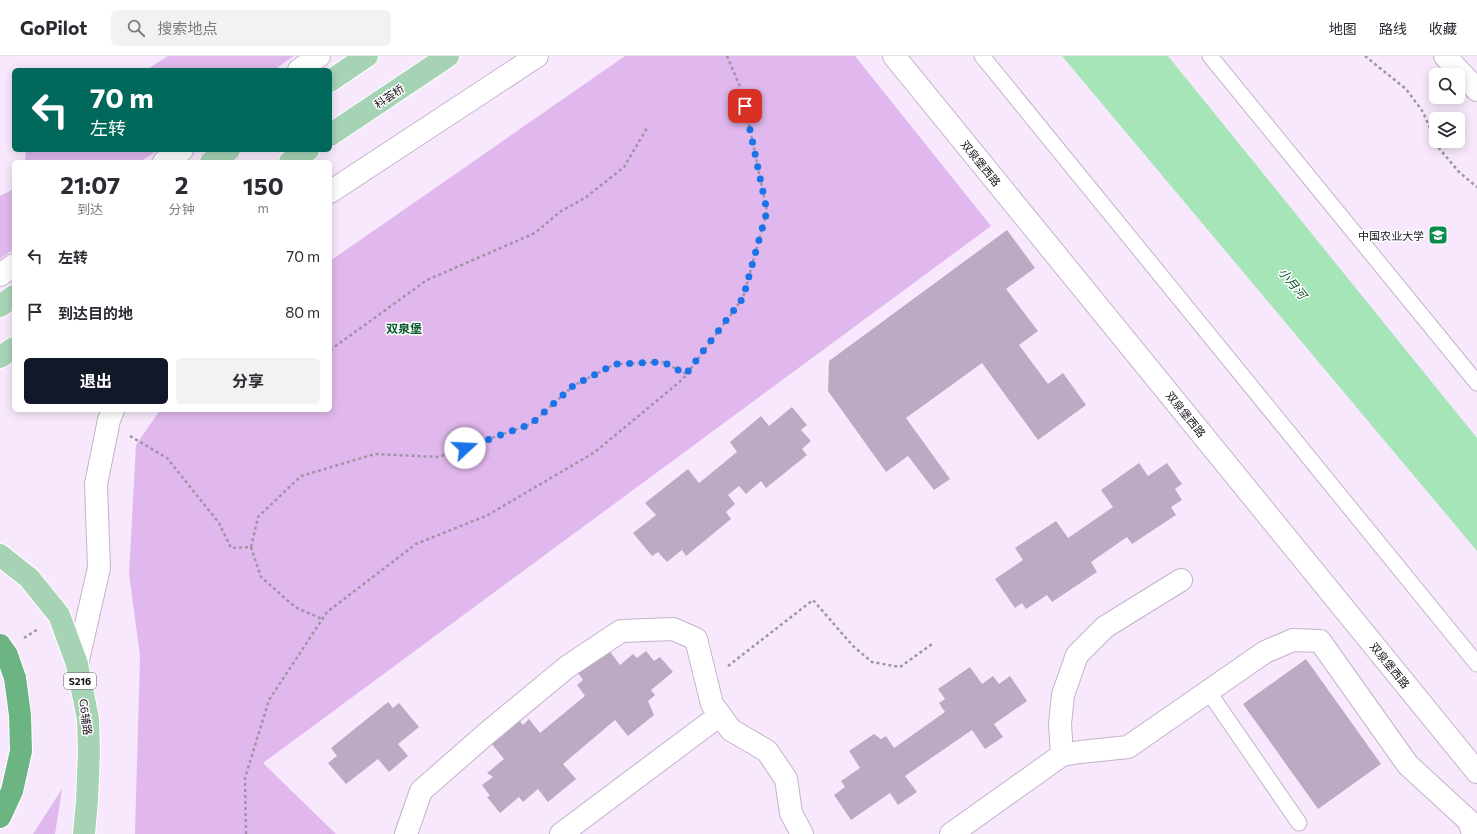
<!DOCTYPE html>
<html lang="zh">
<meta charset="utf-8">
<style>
:root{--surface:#fff;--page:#f2f2f3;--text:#2b2b33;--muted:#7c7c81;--line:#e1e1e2;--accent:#111827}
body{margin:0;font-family:Commissioner,"Noto Sans SC",sans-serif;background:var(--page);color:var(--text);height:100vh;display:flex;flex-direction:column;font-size:15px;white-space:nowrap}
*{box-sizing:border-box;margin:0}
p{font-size:13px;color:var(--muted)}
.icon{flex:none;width:22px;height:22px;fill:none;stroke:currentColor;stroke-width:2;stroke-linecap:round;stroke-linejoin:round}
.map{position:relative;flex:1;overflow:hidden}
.side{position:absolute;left:12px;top:104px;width:320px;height:252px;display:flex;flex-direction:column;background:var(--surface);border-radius:6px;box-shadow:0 2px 10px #0003}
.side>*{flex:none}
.hud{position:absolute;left:12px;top:12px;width:320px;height:84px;border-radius:6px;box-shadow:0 2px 10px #0003;background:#00695c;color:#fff;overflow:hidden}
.tools{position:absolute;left:1429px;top:12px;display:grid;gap:8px}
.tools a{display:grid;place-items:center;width:36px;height:36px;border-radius:6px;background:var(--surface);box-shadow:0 2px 10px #0003;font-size:20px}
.pin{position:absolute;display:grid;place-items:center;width:34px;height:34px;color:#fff;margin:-17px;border-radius:8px;box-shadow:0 2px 6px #0006}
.me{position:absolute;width:44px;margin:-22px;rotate:70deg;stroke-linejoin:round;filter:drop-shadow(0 0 3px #0008)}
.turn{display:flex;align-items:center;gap:14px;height:84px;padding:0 12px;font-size:18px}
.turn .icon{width:52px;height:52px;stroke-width:2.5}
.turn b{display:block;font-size:28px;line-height:34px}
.eta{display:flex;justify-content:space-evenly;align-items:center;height:68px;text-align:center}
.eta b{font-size:24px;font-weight:700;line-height:28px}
.action{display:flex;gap:8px;margin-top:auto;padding:8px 12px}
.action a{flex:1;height:46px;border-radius:6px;background:var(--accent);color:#fff;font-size:16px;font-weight:700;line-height:46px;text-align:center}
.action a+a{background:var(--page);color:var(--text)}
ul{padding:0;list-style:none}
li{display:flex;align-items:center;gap:12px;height:56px;padding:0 12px}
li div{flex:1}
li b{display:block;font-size:15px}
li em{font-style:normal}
header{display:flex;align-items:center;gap:24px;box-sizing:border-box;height:56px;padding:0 20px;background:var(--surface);border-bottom:1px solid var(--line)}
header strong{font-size:19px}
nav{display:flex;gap:22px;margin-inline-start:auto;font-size:14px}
.search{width:280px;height:36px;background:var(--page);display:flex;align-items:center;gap:10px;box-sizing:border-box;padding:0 14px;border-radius:6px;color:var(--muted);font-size:15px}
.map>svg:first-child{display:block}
.green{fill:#e0b8ed}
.water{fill:#a5e5b7}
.building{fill:#bcaac2}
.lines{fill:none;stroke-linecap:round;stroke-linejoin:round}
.service-casing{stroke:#c4b2ca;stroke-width:17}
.minor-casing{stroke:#c4b2ca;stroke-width:24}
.tertiary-casing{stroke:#c4b2ca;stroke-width:24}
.primary-casing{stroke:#fff;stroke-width:24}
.motorway-casing{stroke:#fff;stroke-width:24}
.path{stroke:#a094a4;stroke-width:2.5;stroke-dasharray:3 3;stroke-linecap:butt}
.service{stroke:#fff;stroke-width:15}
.minor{stroke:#fff;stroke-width:22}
.tertiary{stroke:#fff;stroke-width:22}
.primary{stroke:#a7d3b5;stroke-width:22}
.motorway{stroke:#6cb583;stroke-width:22}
.motorway-bridge-casing{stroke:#fff;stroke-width:24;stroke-linecap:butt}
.motorway-bridge{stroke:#6cb583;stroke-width:22}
.route{stroke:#1a73e8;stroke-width:7;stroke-dasharray:0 12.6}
.labels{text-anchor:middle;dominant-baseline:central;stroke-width:3;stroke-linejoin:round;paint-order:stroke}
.shield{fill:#fff;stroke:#5f5a60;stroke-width:1}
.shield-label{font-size:10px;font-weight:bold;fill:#1a131c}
.street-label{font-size:11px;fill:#1a131c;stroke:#fff}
.poi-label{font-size:11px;fill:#1a131c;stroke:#fff;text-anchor:end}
.water-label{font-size:12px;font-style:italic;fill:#055229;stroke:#fff}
.neighbourhood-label{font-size:12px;font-weight:bold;fill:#0d5b30;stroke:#fff}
</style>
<header>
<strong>GoPilot</strong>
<div class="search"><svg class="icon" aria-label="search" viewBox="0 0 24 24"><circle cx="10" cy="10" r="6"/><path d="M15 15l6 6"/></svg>搜索地点</div>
<nav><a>地图</a><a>路线</a><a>收藏</a></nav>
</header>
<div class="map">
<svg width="1477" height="778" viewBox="0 0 1477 778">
<rect width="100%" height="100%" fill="#f8e8fd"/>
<!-- green -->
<g class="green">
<path d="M168,0H294L274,14H146Z"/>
<path d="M625,0H855L991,170L263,707L336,778H135L140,600L129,518L136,389L160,354H330V205Z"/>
<path d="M26,94H158L140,106H25Z"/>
<path d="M14,133V193L0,203V140Z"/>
<path d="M62,733L55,778H33Z"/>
</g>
<!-- water -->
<path class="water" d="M1062,0H1168L1477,382V495Z"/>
<!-- building -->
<g class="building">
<path d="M1007,174L1035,212L1006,233L1038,275L1019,289L1048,328L1063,317L1086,349L1038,384L982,307L906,362L950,423L934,434L908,400L886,416L828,335L829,305Z"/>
<path d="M792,351L807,369L801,374L811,385L802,393L807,399L766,432L761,425L746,438L739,430L728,439L735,448L726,456L731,463L686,500L682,494L667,506L658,496L652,500L633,477L656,459L645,447L688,413L699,427L737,396L730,386L761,360L769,370Z"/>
<path d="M1139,407L1148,420L1167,407L1182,428L1175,433L1182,444L1171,451L1176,459L1132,488L1127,481L1091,506L1097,516L1052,546L1047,539L1026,553L1022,547L1015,552L995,523L1023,504L1015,492L1056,465L1068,482L1113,451L1101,434Z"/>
<path d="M608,593L620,609L633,598L637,602L646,595L654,605L660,601L673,616L651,634L655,639L648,645L654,659L628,680L615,664L563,708L576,723L548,746L538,733L523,746L519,741L500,757L487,741L490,740L482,729L493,721L487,717L504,703L491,687L519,664L523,669L529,663L540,677L585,640L577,629L583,624L578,617Z"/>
<path d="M1306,603L1381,708L1318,753L1243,648Z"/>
<path d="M970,611L982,628L993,620L999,628L1010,620L1027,645L994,668L1003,681L985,693L972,674L905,720L917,736L898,749L890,737L851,764L834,739L845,731L841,725L860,712L849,695L874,678L881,683L886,680L894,692L945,656L939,647L945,643L938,633Z"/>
<path d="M388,646L393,652L399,647L419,671L398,688L408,700L389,716L378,703L346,728L328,707L337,700L331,692Z"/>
</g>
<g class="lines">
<!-- service casing -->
<g class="service-casing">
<g id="service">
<path d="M982,0L1477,608"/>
<path d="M1210,0L1477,327"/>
<path d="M1208,635L1299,767"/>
</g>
</g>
<!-- minor casing -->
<g class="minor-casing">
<g id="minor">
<path d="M894,0L1477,716"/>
<path d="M1445,0L1477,34"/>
<path d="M1062,699L1060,668L1063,639L1077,599L1105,571L1181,524"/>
<path d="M406,778L421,735L486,678L567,611L621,575L673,573L696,583L712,648L731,674L767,695L786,723L791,757L802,778"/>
<path d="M561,778L720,659"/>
<path d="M951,778L1062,699L1080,696L1128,691L1265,596L1293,584L1320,585L1408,709L1469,765L1473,778"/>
</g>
</g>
<!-- tertiary casing -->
<g class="tertiary-casing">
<g id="tertiary">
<path d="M299,14L319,0"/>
<path d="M164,106L182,94"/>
<path d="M330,136L537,0"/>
<path d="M0,219L14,209"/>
<path d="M77,608L99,512L96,428L109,364L113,354"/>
</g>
</g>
<!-- primary casing -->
<g class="primary-casing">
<g id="primary">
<path d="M330,25L367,0"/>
<path d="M330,79L448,0"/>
<path d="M211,106L229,94"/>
<path d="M290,106L308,94"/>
<path d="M0,250L14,240"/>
<path d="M0,301L14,292"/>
<path d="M0,499L29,522L59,559L77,608L88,663L89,696L87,745L84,778"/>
</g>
</g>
<!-- motorway casing -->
<g class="motorway-casing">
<path id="motorway" d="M0,761L12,735L21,695L20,659L15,622"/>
</g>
<!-- path -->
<g class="path">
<path d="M1365,0L1406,33L1423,56L1438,91L1459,116L1477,131"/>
<path d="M330,294L427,224L535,177L561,155L585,142L624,111L647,72"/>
<path d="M130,380L167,402L219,467L231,492L251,491L261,521L295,551L322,563"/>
<path d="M251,491L258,461L301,420L375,398L439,401L531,368L573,330L615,308L663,306L686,318"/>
<path d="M24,582L38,573"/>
<path d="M728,610L813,544L853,590L872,606L900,611L932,588"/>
<path d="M246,778L245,722L269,644L327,556L416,488L488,459L595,396L683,323L743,242L767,155L742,35L727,0"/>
</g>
<!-- service -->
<use href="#service" class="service"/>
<!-- minor -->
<use href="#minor" class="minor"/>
<!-- tertiary -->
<use href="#tertiary" class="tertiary"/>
<!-- primary -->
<use href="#primary" class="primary"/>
<!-- motorway -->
<use href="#motorway" class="motorway"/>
<!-- motorway-bridge casing -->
<g class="motorway-bridge-casing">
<path id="motorway-bridge" d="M0,589L7,599L15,622"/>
</g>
<!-- motorway-bridge -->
<use href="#motorway-bridge" class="motorway-bridge"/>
</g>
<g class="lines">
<!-- route -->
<path class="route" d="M465,392L531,368L573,330L615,308L663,306L686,318L743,242L767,155L745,50"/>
</g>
<!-- icons -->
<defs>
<g id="university-square" transform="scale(1)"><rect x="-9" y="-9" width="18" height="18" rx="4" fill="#098e4c" stroke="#fff"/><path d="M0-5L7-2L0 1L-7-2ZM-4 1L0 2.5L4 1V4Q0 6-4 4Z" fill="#fff"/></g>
</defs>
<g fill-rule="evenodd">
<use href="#university-square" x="1438" y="179"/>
</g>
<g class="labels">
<!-- shield labels -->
<rect class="shield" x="64" y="617" width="32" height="16" rx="3"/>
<g class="shield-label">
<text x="80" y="625">S216</text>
</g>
<!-- street labels -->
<g class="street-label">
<text transform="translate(389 40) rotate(-34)">科荟桥</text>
<text transform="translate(981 107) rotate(51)">双泉堡西路</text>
<text transform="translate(1186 358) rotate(51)">双泉堡西路</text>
<text transform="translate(1390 609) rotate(51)">双泉堡西路</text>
<text transform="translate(86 661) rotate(83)">G6辅路</text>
</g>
<!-- poi labels -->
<g class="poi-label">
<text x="1424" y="179">中国农业大学</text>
</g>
<!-- water labels -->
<g class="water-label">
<text transform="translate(1293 227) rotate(51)">小月河</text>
</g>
<!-- neighbourhood labels -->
<g class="neighbourhood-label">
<text x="404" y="272">双泉堡</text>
</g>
</g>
</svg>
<div class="tools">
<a><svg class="icon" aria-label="search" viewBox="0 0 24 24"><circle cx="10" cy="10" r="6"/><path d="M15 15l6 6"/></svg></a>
<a><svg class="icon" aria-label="layers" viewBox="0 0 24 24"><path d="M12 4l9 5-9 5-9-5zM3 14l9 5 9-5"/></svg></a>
</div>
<div class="pin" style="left:745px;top:50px;background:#d93025"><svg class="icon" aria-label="arrive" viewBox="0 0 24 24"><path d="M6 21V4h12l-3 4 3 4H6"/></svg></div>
<svg class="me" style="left:465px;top:392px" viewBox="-20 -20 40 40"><circle r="19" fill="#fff"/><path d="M0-13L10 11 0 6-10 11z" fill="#1a73e8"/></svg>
<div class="hud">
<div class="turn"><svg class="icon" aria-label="left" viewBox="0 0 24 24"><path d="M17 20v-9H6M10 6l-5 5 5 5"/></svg><div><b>70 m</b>左转</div></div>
</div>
<section class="side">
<div class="eta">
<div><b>21:07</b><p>到达</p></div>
<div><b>2</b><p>分钟</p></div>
<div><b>150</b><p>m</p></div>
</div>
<ul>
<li><svg class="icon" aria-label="left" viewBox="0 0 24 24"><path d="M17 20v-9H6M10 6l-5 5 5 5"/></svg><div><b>左转</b></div><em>70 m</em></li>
<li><svg class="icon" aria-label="arrive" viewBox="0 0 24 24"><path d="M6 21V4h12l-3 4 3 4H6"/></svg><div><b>到达目的地</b></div><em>80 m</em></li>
</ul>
<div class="action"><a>退出</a><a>分享</a></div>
</section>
</div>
